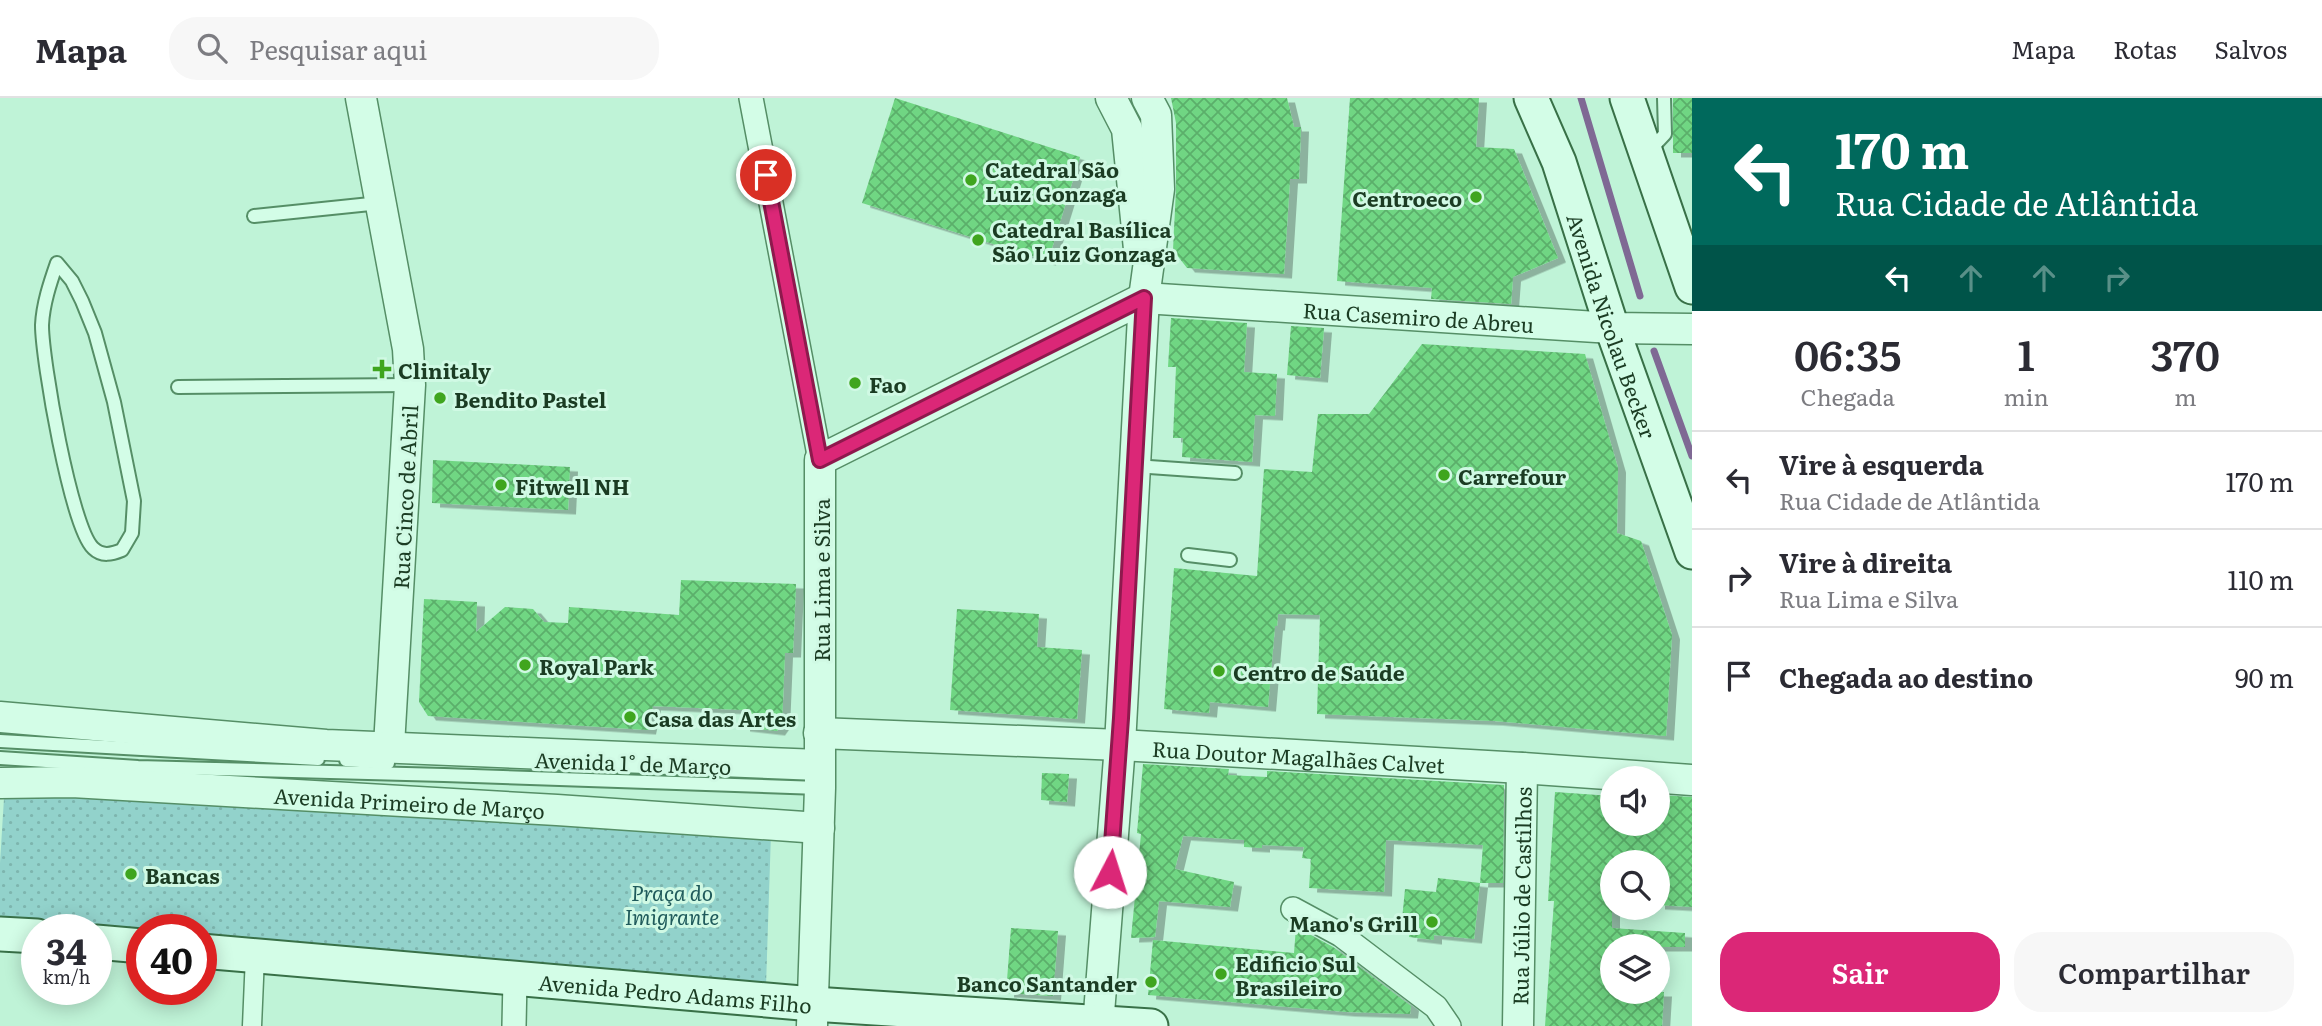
<!DOCTYPE html>
<html lang="pt">
<meta charset="utf-8">
<style>
:root{--surface:#fff;--page:#f7f7f7;--text:#2b2b33;--muted:#7c7c81;--line:#e1e1e2;--accent:#db2777}
body{margin:0;font-family:Literata,serif;background:var(--page);color:var(--text);height:100vh;display:flex;flex-direction:column;font-size:26px;white-space:nowrap}
*{box-sizing:border-box;margin:0}
p{font-size:23px;color:var(--muted)}
.icon{flex:none;width:38px;height:38px;fill:none;stroke:currentColor;stroke-width:2;stroke-linecap:round;stroke-linejoin:round}
.map{position:relative;flex:1;overflow:hidden}
.panel{display:flex;flex-direction:column;background:var(--surface);width:630px}
.panel>*{flex:none}
.guide{background:#00695c;color:#fff;overflow:hidden}
.controls{position:absolute;left:1600px;top:668px;display:grid;gap:14px}
.controls a{display:grid;place-items:center;width:70px;height:70px;border-radius:50%;background:var(--surface);box-shadow:0 4px 18px #0003;font-size:35px}
.speed{position:absolute;left:21px;top:816px;display:flex;gap:14px;font-size:35px;font-weight:700;text-align:center}
.speed>*{display:grid;place-content:center;width:91px;height:91px;border-radius:50%;background:var(--surface);box-shadow:0 4px 18px #0003;line-height:1}
.speed small{font-size:18px;font-weight:400}
.speed .limit{border:10px solid #d22;background:#fff;color:#111}
.pin{position:absolute;display:grid;place-items:center;width:60px;height:60px;color:#fff;margin:-30px;border:4px solid #fff;border-radius:50%;box-shadow:0 2px 7px #0007}
.me{position:absolute;width:77px;margin:-38px;rotate:5deg;stroke-linejoin:round;filter:drop-shadow(0 0 5px #0008)}
.turn{display:flex;align-items:center;gap:24px;height:147px;padding:0 28px;font-size:32px}
.turn .icon{width:91px;height:91px;stroke-width:2.5}
.turn b{display:block;font-size:49px;line-height:60px}
.lanes{display:flex;align-items:center;height:66px;padding:0 28px;background:#0003;justify-content:center;gap:35px;direction:ltr}
.lanes .off{opacity:.35}
.eta{display:flex;justify-content:space-evenly;align-items:center;height:119px;text-align:center}
.eta b{font-size:42px;font-weight:600;line-height:49px}
.action{display:flex;gap:14px;margin-top:auto;padding:14px 28px}
.action a{flex:1;height:80px;border-radius:28px;background:var(--accent);color:#fff;font-size:28px;font-weight:600;line-height:80px;text-align:center}
.action a+a{background:var(--page);color:var(--text)}
ul{padding:0;list-style:none}
li{display:flex;align-items:center;gap:21px;height:98px;padding:0 28px;border-top:2px solid var(--line)}
li div{flex:1}
li b{display:block;font-size:26px}
li em{font-style:normal}
header{display:flex;align-items:center;gap:42px;box-sizing:border-box;height:98px;padding:0 35px;background:var(--surface);border-bottom:2px solid var(--line)}
header strong{font-size:33px}
nav{display:flex;gap:38px;margin-inline-start:auto;font-size:24px}
.search{width:490px;height:63px;background:var(--page);display:flex;align-items:center;gap:18px;box-sizing:border-box;padding:0 24px;border-radius:28px;color:var(--muted);font-size:26px}
main{display:flex;flex:1;min-height:0}
.map>svg:first-child{display:block}
.grass{fill:url(#grass-dots)}
.lines{fill:none;stroke-linecap:round;stroke-linejoin:round}
.stream{stroke:#7f6994;stroke-width:7}
.building{fill:url(#building-cross-hatch);filter:url(#shadow)}
.service-casing{stroke:#558e66;stroke-width:16}
.pedestrian-casing{stroke:#558e66;stroke-width:21}
.minor-casing{stroke:#558e66;stroke-width:26}
.tertiary-casing{stroke:#558e66;stroke-width:33}
.secondary-casing{stroke:#387047;stroke-width:37}
.service{stroke:#d3fde7;stroke-width:12}
.pedestrian{stroke:#d3fde7;stroke-width:18}
.minor{stroke:#d3fde7;stroke-width:23}
.tertiary{stroke:#d3fde7;stroke-width:30}
.secondary{stroke:#d3fde7;stroke-width:33}
.route-casing{stroke:#8e194d;stroke-width:18}
.route{stroke:#db2777;stroke-width:12}
.poi-dot{fill:#3fa51e;stroke:#d0f9e4;stroke-width:2.5}
.labels{text-anchor:middle;dominant-baseline:central;stroke-width:6;stroke-linejoin:round;paint-order:stroke}
.poi-label{font-size:21px;font-weight:bold;fill:#1b3c23;stroke:#d0f9e4;text-anchor:start}
.street-label{font-size:21px;fill:#1b3c23;stroke:#d0f9e4}
.park-label{font-size:21px;font-style:italic;fill:#1f5a5b;stroke:#d0f9e4}
</style>
<header>
<strong>Mapa</strong>
<div class="search"><svg class="icon" aria-label="search" viewBox="0 0 24 24"><circle cx="10" cy="10" r="6"/><path d="M15 15l6 6"/></svg>Pesquisar aqui</div>
<nav><a>Mapa</a><a>Rotas</a><a>Salvos</a></nav>
</header>
<main>
<div class="map">
<svg width="1692" height="928" viewBox="0 0 1692 928">
<defs>
<pattern id="grass-dots" width="8" height="8" patternUnits="userSpaceOnUse" patternTransform="scale(1.75)"><rect width="8" height="8" fill="#92d2cb"/><path d="M2 2h.1M6 6h.1" fill="none" stroke="#7db5ae" stroke-width="1.8" stroke-linecap="round"/></pattern>
<pattern id="building-cross-hatch" width="8" height="8" patternUnits="userSpaceOnUse" patternTransform="scale(1.75)"><rect width="8" height="8" fill="#70d683"/><path d="M0 0l8 8M0 8l8-8" fill="none" stroke="#5baf6b"/></pattern>
<filter id="shadow"><feDropShadow dx="8" dy="4.5" stdDeviation="0" flood-color="#0004"/></filter>
</defs>
<rect width="100%" height="100%" fill="#bff3d7"/>
<!-- grass -->
<path class="grass" d="M71,692L771,735L766,888L201,845V831H142V840L96,831L0,829V765L4,700Z"/>
<g class="lines">
<!-- stream -->
<g class="stream">
<path d="M1581,0L1640,198"/>
<path d="M1654,253L1692,358"/>
</g>
</g>
<!-- building -->
<g class="building">
<path d="M895,0L1080,59L1048,163L862,105Z"/>
<path d="M1171,0H1287L1294,29H1301L1299,81H1290L1284,176L1187,170L1173,152L1176,91V25Z"/>
<path d="M1350,0H1479L1476,49L1514,51L1558,160L1513,179L1511,206L1431,201L1432,190L1337,183Z"/>
<rect x="1673" y="0" width="19" height="55"/>
<path d="M1171,220L1247,225L1244,274L1277,276L1275,318L1255,317L1252,364L1182,359L1183,340H1173L1176,269H1168Z"/>
<path d="M1291,228L1324,230L1320,280L1287,277Z"/>
<path d="M1422,246L1585,256L1618,370L1617,435L1641,443L1672,537L1666,638L1495,623L1317,616L1320,517L1278,516L1277,528H1275L1268,609L1210,604L1209,615L1164,611L1174,470L1257,478L1264,371L1312,374L1318,316H1369Z"/>
<path d="M433,362L570,369L568,412L432,405Z"/>
<path d="M681,482L796,486L793,555H785L782,626L777,633L742,629L743,612L653,608L648,632L428,618L419,604L424,501L477,504L476,534L505,509L533,511L544,524L568,525L569,509L679,517Z"/>
<path d="M957,511L1039,516L1037,549L1082,552L1077,621L950,612Z"/>
<path d="M1143,666L1229,671L1228,677L1267,679V673L1504,687L1503,785H1480L1483,747L1386,742L1384,794L1309,790L1311,761L1302,760L1304,749L1262,747V750L1244,749V742L1183,738L1175,771L1234,784L1230,809L1159,803L1155,839L1131,840L1141,736L1137,735Z"/>
<path d="M1042,675L1069,676L1067,704L1041,702Z"/>
<path d="M1555,694L1612,698V726H1657L1659,697L1692,699V809L1657,807V765H1612V830L1685,835V849H1612V894H1664L1662,928H1545L1554,803H1548Z"/>
<path d="M1438,780L1480,785L1474,841L1434,837V842L1409,839L1410,833L1401,832L1405,791L1436,794Z"/>
<path d="M1296,829L1333,849L1411,908L1410,916L1347,914L1148,897L1153,842L1294,855Z"/>
<path d="M1011,830L1058,833L1053,898L1006,895Z"/>
</g>
<g class="lines">
<!-- service casing -->
<g class="service-casing">
<g id="service">
<path d="M1649,53L1665,36L1664,0"/>
<path d="M254,118L380,105"/>
<path d="M57,165L72,183L82,203L95,235L114,304L134,403L132,435L122,452C112,456 102,459 93,450C71,429 42,262 42,227C43,206 50,185 57,165Z"/>
<path d="M178,289L410,287"/>
<path d="M1135,368L1235,375"/>
<path d="M1188,457L1230,462"/>
<path d="M0,643L318,661"/>
<path d="M0,660L138,669L444,677L819,690"/>
<path d="M346,662L388,665"/>
</g>
</g>
<!-- pedestrian casing -->
<g class="pedestrian-casing">
<path id="pedestrian" d="M252,928L255,858"/>
</g>
<!-- minor casing -->
<g class="minor-casing">
<g id="minor">
<path d="M751,0L820,362"/>
<path d="M1293,811L1341,837L1436,909L1449,928"/>
<path d="M514,928L515,881"/>
</g>
</g>
<!-- tertiary casing -->
<g class="tertiary-casing">
<g id="tertiary">
<path d="M361,0L408,251L410,287L389,648"/>
<path d="M1111,0L1127,31L1139,151"/>
<path id="s1" d="M1144,200L1612,230L1692,231"/>
<path d="M0,619L326,647L819,667"/>
<path id="s2" d="M819,635L1120,647L1522,670L1692,682"/>
<path id="s3" d="M0,685L72,684L557,712L819,730"/>
<path d="M812,928L820,690V362L1144,200"/>
<path d="M1098,928L1120,647L1144,200L1159,91L1156,17L1147,0"/>
<path id="s4" d="M1518,928L1522,670"/>
</g>
</g>
<!-- secondary casing -->
<g class="secondary-casing">
<g id="secondary">
<path id="s5" d="M1531,0L1559,64L1612,230L1692,454"/>
<path d="M1627,0L1692,189"/>
<path d="M0,836L37,838"/>
<path d="M96,844L142,848"/>
<path id="s6" d="M201,853L813,906L1151,928"/>
</g>
</g>
<!-- service -->
<use href="#service" class="service"/>
<!-- pedestrian -->
<use href="#pedestrian" class="pedestrian"/>
<!-- minor -->
<use href="#minor" class="minor"/>
<!-- tertiary -->
<use href="#tertiary" class="tertiary"/>
<!-- secondary -->
<use href="#secondary" class="secondary"/>
</g>
<g class="lines">
<!-- route casing -->
<g class="route-casing">
<path id="route" d="M766,77L820,362L1144,200L1121,620L1110,774"/>
</g>
<!-- route -->
<use href="#route" class="route"/>
</g>
<!-- markers -->
<g class="poi-dot">
<circle cx="971" cy="82" r="7"/>
<circle cx="1476" cy="99" r="7"/>
<circle cx="978" cy="142" r="7"/>
<path d="M378.5 260.5h7v7h7v7h-7v7h-7v-7h-7v-7h7z"/>
<circle cx="855" cy="285" r="7"/>
<circle cx="440" cy="300" r="7"/>
<circle cx="1444" cy="377" r="7"/>
<circle cx="501" cy="387" r="7"/>
<circle cx="525" cy="567" r="7"/>
<circle cx="1219" cy="573" r="7"/>
<circle cx="630" cy="619" r="7"/>
<circle cx="131" cy="776" r="7"/>
<circle cx="1432" cy="824" r="7"/>
<circle cx="1221" cy="876" r="7"/>
<circle cx="1151" cy="884" r="7"/>
</g>
<g class="labels">
<!-- poi labels -->
<g class="poi-label">
<text x="985" y="70">Catedral São<tspan x="985" dy="24">Luiz Gonzaga</tspan></text>
<text x="1462" y="99" text-anchor="end">Centroeco</text>
<text x="992" y="130">Catedral Basílica<tspan x="992" dy="24">São Luiz Gonzaga</tspan></text>
<text x="398" y="271">Clinitaly</text>
<text x="869" y="285">Fao</text>
<text x="454" y="300">Bendito Pastel</text>
<text x="1458" y="377">Carrefour</text>
<text x="515" y="387">Fitwell NH</text>
<text x="539" y="567">Royal Park</text>
<text x="1233" y="573">Centro de Saúde</text>
<text x="644" y="619">Casa das Artes</text>
<text x="145" y="776">Bancas</text>
<text x="1418" y="824" text-anchor="end">Mano's Grill</text>
<text x="1235" y="864">Edificio Sul<tspan x="1235" dy="24">Brasileiro</tspan></text>
<text x="1137" y="884" text-anchor="end">Banco Santander</text>
</g>
<!-- street labels -->
<g class="street-label">
<text stroke="none"><textPath href="#s1" startOffset="275">Rua Casemiro de Abreu</textPath></text>
<text stroke="none"><textPath href="#s5" startOffset="242">Avenida Nicolau Becker</textPath></text>
<text transform="translate(404 399) rotate(-87)">Rua Cinco de Abril</text>
<text transform="translate(820 482) rotate(-90)">Rua Lima e Silva</text>
<text stroke="none"><textPath href="#s2" startOffset="480">Rua Doutor Magalhães Calvet</textPath></text>
<text transform="translate(633 664) rotate(2)">Avenida 1° de Março</text>
<text stroke="none"><textPath href="#s3" startOffset="410">Avenida Primeiro de Março</textPath></text>
<text stroke="none"><textPath href="#s4" startOffset="130">Rua Júlio de Castilhos</textPath></text>
<text stroke="none"><textPath href="#s6" startOffset="476">Avenida Pedro Adams Filho</textPath></text>
</g>
<!-- park labels -->
<g class="park-label">
<text x="672" y="793">Praça do<tspan x="672" dy="24">Imigrante</tspan></text>
</g>
</g>
</svg>
<div class="controls">
<a><svg class="icon" aria-label="sound" viewBox="0 0 24 24"><path d="M4 9h4l5-4v14l-5-4H4zM17 9q2 3 0 6"/></svg></a>
<a><svg class="icon" aria-label="search" viewBox="0 0 24 24"><circle cx="10" cy="10" r="6"/><path d="M15 15l6 6"/></svg></a>
<a><svg class="icon" aria-label="layers" viewBox="0 0 24 24"><path d="M12 4l9 5-9 5-9-5zM3 14l9 5 9-5"/></svg></a>
</div>
<div class="speed"><div>34<small>km/h</small></div><div class="limit">40</div></div>
<div class="pin" style="left:766px;top:77px;background:#d93025"><svg class="icon" aria-label="arrive" viewBox="0 0 24 24"><path d="M6 21V4h12l-3 4 3 4H6"/></svg></div>
<svg class="me" style="left:1110px;top:774px" viewBox="-20 -20 40 40"><circle r="19" fill="#fff"/><path d="M0-13L10 11 0 6-10 11z" fill="#db2777"/></svg>
</div>
<section class="panel">
<div class="guide">
<div class="turn"><svg class="icon" aria-label="left" viewBox="0 0 24 24"><path d="M17 20v-9H6M10 6l-5 5 5 5"/></svg><div><b>170 m</b>Rua Cidade de Atlântida</div></div>
<div class="lanes"><svg class="icon" aria-label="left" viewBox="0 0 24 24"><path d="M17 20v-9H6M10 6l-5 5 5 5"/></svg><svg class="icon off" aria-label="ahead" viewBox="0 0 24 24"><path d="M12 20V5M6 11l6-6 6 6"/></svg><svg class="icon off" aria-label="ahead" viewBox="0 0 24 24"><path d="M12 20V5M6 11l6-6 6 6"/></svg><svg class="icon off" aria-label="right" viewBox="0 0 24 24"><path d="M7 20v-9h11M14 6l5 5-5 5"/></svg></div>
</div>
<div class="eta">
<div><b>06:35</b><p>Chegada</p></div>
<div><b>1</b><p>min</p></div>
<div><b>370</b><p>m</p></div>
</div>
<ul>
<li><svg class="icon" aria-label="left" viewBox="0 0 24 24"><path d="M17 20v-9H6M10 6l-5 5 5 5"/></svg><div><b>Vire à esquerda</b><p>Rua Cidade de Atlântida</p></div><em>170 m</em></li>
<li><svg class="icon" aria-label="right" viewBox="0 0 24 24"><path d="M7 20v-9h11M14 6l5 5-5 5"/></svg><div><b>Vire à direita</b><p>Rua Lima e Silva</p></div><em>110 m</em></li>
<li><svg class="icon" aria-label="arrive" viewBox="0 0 24 24"><path d="M6 21V4h12l-3 4 3 4H6"/></svg><div><b>Chegada ao destino</b></div><em>90 m</em></li>
</ul>
<div class="action"><a>Sair</a><a>Compartilhar</a></div>
</section>
</main>
